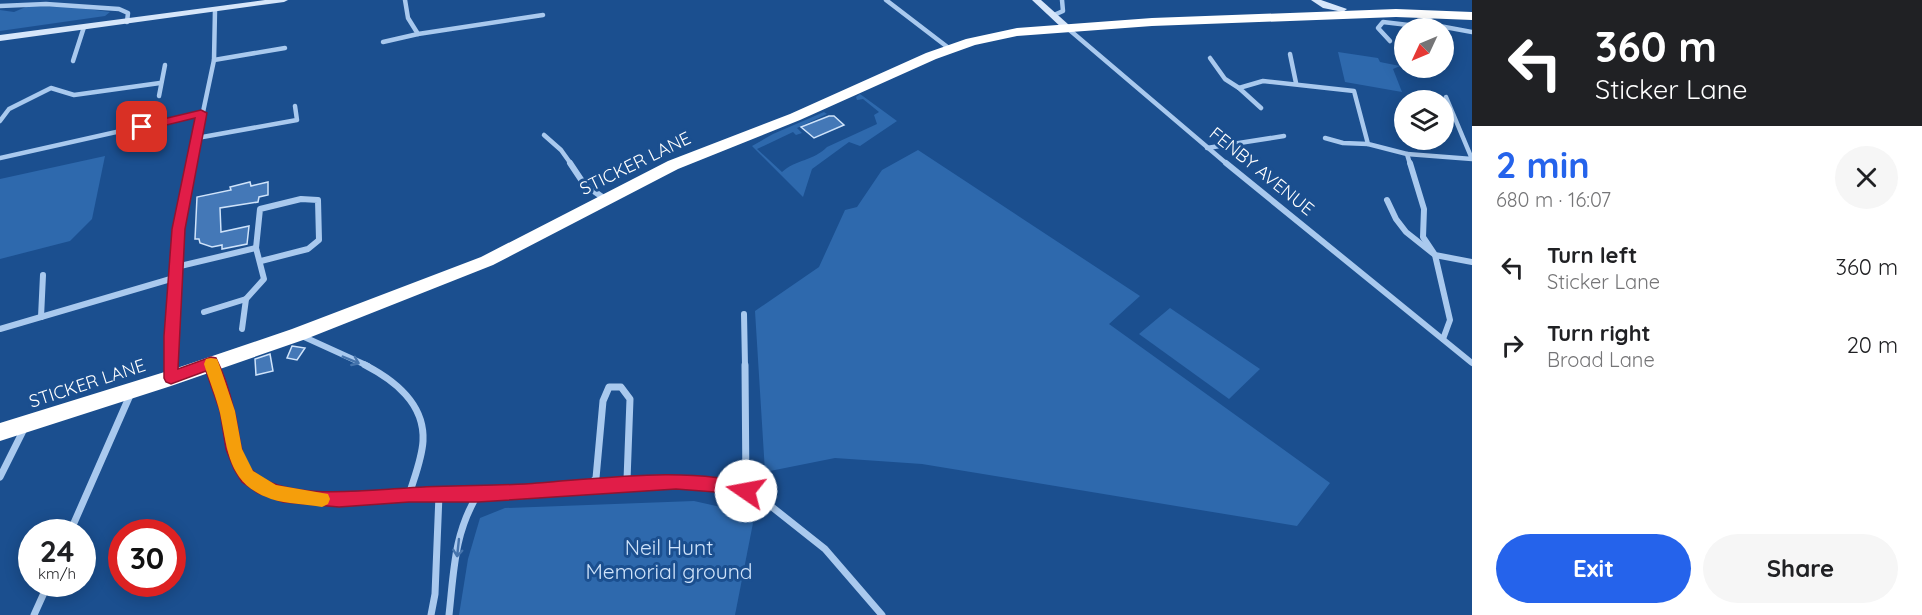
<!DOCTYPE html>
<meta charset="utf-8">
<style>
:root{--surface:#fff;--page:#f6f6f6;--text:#202124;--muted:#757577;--accent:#2563eb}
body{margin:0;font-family:Quicksand,sans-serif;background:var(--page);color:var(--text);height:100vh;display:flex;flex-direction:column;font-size:22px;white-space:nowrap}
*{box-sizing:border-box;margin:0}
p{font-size:20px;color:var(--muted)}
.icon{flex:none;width:33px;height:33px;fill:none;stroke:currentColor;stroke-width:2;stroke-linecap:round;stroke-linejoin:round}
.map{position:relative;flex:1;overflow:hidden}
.sheet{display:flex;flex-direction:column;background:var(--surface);width:450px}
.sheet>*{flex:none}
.banner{background:#202124;color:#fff;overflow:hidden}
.needle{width:39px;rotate:226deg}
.controls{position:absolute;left:1394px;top:18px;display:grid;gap:12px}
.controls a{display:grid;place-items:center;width:60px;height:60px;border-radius:50%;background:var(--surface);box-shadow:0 3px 15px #0003;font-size:30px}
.speed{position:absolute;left:18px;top:519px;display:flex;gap:12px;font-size:30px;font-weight:700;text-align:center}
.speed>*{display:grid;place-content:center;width:78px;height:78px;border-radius:50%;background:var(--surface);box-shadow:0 3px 15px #0003;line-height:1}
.speed small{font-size:15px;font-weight:400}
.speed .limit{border:9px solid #d22;background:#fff;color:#111}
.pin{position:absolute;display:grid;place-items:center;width:51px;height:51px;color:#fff;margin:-26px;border-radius:12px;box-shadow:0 3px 9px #0006}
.me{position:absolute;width:66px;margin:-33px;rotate:282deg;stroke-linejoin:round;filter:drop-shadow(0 0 4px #0008)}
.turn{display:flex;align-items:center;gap:21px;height:126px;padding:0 24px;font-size:27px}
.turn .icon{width:78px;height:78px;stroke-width:2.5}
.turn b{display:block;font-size:42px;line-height:51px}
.round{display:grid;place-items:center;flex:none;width:63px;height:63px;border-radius:32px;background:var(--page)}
.head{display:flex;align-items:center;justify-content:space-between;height:102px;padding:0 24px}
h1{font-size:36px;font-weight:800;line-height:45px;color:var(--accent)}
.button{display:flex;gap:12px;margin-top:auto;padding:12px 24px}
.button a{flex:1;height:69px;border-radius:36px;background:var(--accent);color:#fff;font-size:24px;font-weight:800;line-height:69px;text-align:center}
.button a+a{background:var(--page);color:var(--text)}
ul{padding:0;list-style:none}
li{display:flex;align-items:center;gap:18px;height:78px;padding:0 24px}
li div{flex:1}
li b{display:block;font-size:22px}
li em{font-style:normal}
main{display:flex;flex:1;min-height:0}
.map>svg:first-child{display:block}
.green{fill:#2e69ad}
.building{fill:#4478b7;stroke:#cfe3fa;stroke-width:1.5}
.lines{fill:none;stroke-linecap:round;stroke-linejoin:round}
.street-far2{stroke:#a9c9ee;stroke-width:4.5}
.street-far1{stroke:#a9c9ee;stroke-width:6}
.street{stroke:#a9c9ee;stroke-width:7}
.secondary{fill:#d6e6fa;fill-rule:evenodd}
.highway{fill:#fff;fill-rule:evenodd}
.oneway{stroke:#4674ac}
.route{fill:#e11d48;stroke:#92132f;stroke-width:1.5}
.slow{fill:#f59e0b}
.labels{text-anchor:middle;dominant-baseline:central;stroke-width:6;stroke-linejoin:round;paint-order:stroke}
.street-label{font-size:18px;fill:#fff;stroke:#1b4f8f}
.near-park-label{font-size:21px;fill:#cfe3fa;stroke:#1b4f8f}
</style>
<main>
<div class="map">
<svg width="1472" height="615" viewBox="0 0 1472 615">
<rect width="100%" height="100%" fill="#1b4f8f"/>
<!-- green -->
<g class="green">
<path d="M28,6L72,7L110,12L105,16L0,31V10L14,12Z"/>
<path d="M1338,52L1378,58L1380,62L1400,66L1393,69L1402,92L1345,82Z"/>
<path d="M860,94L897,121L860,146L849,142L812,169L803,197L752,146L773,134L824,112L827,114L797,128L802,133L796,135L793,132L757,149L782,172C795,160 815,160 827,147L877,124L874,115L879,112L863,99L857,100L856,97Z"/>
<path d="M918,150L1140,296L1109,324L1330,483L1297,526L922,464L835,458L765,472L755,311L819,267L845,210L857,207L882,170Z"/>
<path d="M105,156L92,219L70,241L0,259V179Z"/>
<path d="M1170,308L1260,369L1229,399L1139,334Z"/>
<path d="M694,501L743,512L753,523L735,615H459L468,559L480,518L505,508Z"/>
</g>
<!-- building -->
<g class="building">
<path d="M829,116H834L844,125L814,138L801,127Z"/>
<path d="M250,182L251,186L268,182V195L259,197L258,202L220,208L221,232L249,226L247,244L222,249V245L212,247L200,243L199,239H195L197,197L231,190L230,187Z"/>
<path d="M292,346L305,348L297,360L287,358Z"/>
<path d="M270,354L273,371L256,375L255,359Z"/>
</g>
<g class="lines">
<!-- street-far2 -->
<g class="street-far2">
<path d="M405,0L408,18L418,34L543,15"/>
<path d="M886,0L950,49"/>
<path d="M0,6L46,4L119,9L128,13L127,22"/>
<path d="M1054,15L1063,11L1062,0"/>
<path d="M1433,16L1425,19L1434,25L1472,32"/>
<path d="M1066,27L1227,164"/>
<path d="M1390,41L1378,28L1383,22L1417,26L1430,24"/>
<path d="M383,42L418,34"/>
<path d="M1290,54L1296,83"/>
<path d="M1210,58L1225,79L1239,88"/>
<path d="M214,60L285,48"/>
<path d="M73,61L84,27"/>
<path d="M159,96L165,65"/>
<path d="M1261,108L1239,88L1263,81L1354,91L1368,144L1407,154L1410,164"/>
<path d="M0,121L9,109L51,88L74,95L160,83"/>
<path d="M544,135L561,150L571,164"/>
<path d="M197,138L297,120L295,106"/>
<path d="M1325,138L1343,143L1368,144"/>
<path d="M1207,148L1284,136"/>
<path d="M1407,154L1472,159L1446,97"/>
<path d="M0,158L201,113"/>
<path d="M192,164L214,60L215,10"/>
</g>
<!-- street-far1 -->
<g class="street-far1">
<path d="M570,163L584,184L605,199"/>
<path d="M1226,163L1472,363"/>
<path d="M1410,163L1424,209L1423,237L1435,255L1472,262"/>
<path d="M1387,200L1396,219L1406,232L1435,255L1450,320L1443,339"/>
<path d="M176,267L256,248"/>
<path d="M204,312L246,299"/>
<path d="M744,314L745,366"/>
<path d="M41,317L43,275"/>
<path d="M0,329L174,278"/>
<path d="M242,329L246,299L264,279L256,248L260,209L301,199L318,200L319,240L308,249L261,261"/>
<path d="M302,336L368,366"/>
<path d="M212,364L213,366"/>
<path d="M171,366V335L179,229L193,163"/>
</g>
<!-- street -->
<g class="street">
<path d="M171,365V377"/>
<path d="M212,365L227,411L239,464L252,481L273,492L339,500L676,482L715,485L746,491L772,507L825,549L882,615"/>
<path d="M365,365C394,380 425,403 423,441C422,459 414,478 409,495"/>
<path d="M745,365L746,491"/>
<path d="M0,477L25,427"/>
<path d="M588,487L596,478L603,401L609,387H621L630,399L627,480L632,484"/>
<path d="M70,532L131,393"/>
<path d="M34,615L48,584"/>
<path d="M431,615L435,594L439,495"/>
<path d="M449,615C454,570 454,533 478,494"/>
</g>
<!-- secondary -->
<g class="secondary">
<path d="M265,0H288L284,2L0,41V35Z"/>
<path d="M1032,0H1041L1069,25V29H1063Z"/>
<path d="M1311,0H1321L1347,9L1343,12L1323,8Z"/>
</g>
<!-- highway -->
<path class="highway" d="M1396,9L1472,12V20L1396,17L1152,26L1017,36L975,45L936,59L800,120L678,169L493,265L306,339L171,386L0,441V423L171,370L292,329L481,257L668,161L790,114L926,53L966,39L1017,28L1152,18Z"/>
</g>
<!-- one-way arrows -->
<defs><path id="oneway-shaft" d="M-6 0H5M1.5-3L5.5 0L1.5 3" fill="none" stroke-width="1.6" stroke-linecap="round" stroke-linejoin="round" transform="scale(1.5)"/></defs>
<g class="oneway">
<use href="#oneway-shaft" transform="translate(351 360) rotate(23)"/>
<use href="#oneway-shaft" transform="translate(458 548) rotate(96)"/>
</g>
<!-- route -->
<path class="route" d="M201,110L207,113L185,229L178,369L211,357L216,358C224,374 230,393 234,410C240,430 238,454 252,470C281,502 368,490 407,488C446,485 486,486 525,484C589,480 694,464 752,486L754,491L752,497L746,499L715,492L676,489L478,502H409L339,507L283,502L258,493L242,482L234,469L226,449L220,411L206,371L171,384L166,382L164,378V336L172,229L195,118L142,131L136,127L138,125Z"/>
<!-- slow -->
<path class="slow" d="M211,358L217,359L219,364L235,411L242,449L253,471L276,485L328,494L330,499L328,504L322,507C306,504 287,504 271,499C228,484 228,451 220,413C216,396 209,380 204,364L206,359Z"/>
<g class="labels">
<!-- street labels -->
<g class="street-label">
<text transform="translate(635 163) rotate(-26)">STICKER LANE</text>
<text transform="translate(1262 171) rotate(39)">FENBY AVENUE</text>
<text transform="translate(87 383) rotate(-18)">STICKER LANE</text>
</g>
<!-- near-park labels -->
<g class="near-park-label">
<text x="669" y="547">Neil Hunt<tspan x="669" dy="24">Memorial ground</tspan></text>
</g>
</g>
</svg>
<div class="controls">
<a><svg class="needle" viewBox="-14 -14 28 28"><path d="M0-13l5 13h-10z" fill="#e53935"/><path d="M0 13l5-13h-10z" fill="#757577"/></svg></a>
<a><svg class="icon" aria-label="layers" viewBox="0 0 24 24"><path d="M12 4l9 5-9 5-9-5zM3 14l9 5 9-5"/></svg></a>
</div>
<div class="speed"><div>24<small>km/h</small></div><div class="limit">30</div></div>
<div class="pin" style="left:142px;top:127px;background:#d93025"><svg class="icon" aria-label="arrive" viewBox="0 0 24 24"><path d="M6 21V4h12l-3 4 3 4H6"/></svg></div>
<svg class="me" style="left:746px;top:491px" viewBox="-20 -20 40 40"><circle r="19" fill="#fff"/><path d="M0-13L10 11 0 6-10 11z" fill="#e11d48"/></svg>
</div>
<section class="sheet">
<div class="banner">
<div class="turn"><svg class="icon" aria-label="left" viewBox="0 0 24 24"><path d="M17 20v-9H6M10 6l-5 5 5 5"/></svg><div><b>360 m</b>Sticker Lane</div></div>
</div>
<div class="head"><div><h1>2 min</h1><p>680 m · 16:07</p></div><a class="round"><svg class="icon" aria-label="close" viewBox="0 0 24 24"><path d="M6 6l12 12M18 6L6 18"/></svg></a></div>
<ul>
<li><svg class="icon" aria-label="left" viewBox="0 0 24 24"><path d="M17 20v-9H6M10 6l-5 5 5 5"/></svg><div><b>Turn left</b><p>Sticker Lane</p></div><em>360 m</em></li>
<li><svg class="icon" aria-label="right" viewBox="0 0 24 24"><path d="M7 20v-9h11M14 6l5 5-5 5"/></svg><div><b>Turn right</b><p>Broad Lane</p></div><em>20 m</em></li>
</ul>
<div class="button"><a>Exit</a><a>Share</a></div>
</section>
</main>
